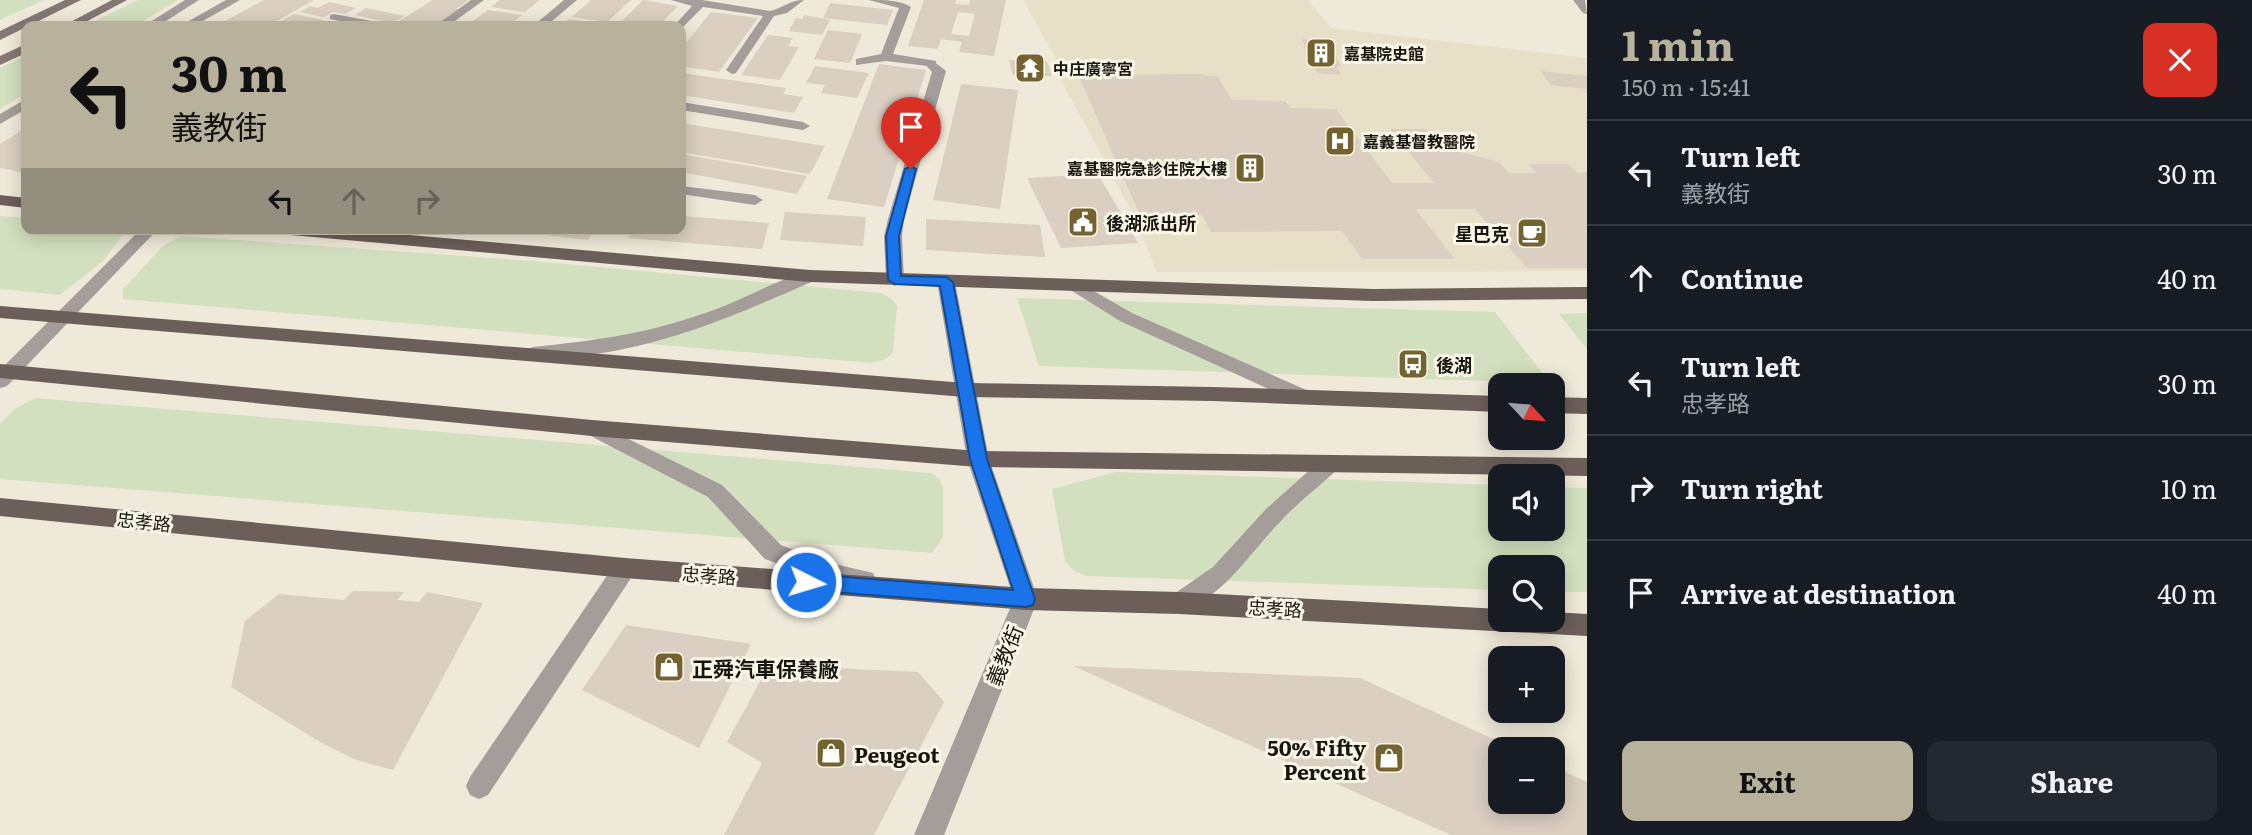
<!DOCTYPE html>
<meta charset="utf-8">
<style>
:root{--surface:#171b24;--page:#242831;--text:#f1f3f6;--muted:#9ea1a6;--line:#363941;--accent:#b8b29d}
body{margin:0;font-family:Literata,"Noto Sans TC",serif;background:var(--page);color:var(--text);height:100vh;display:flex;flex-direction:column;font-size:26px;white-space:nowrap}
*{box-sizing:border-box;margin:0}
p{font-size:23px;color:var(--muted)}
.icon{flex:none;width:38px;height:38px;fill:none;stroke:currentColor;stroke-width:2;stroke-linecap:round;stroke-linejoin:round}
.map{position:relative;flex:1;overflow:hidden}
.drawer{display:flex;flex-direction:column;background:var(--surface);width:665px}
.drawer>*{flex:none}
.top-card{position:absolute;left:21px;top:21px;width:665px;height:214px;border-radius:14px;box-shadow:0 4px 18px #0003;background:#b8b29d;color:#111;overflow:hidden}
.needle{width:46px;rotate:116deg}
.controls{position:absolute;left:1488px;top:373px;display:grid;gap:14px}
.controls a{display:grid;place-items:center;width:77px;height:77px;border-radius:14px;background:var(--surface);box-shadow:0 4px 18px #0003;font-size:35px}
.pin{position:absolute;display:grid;place-items:center;width:60px;height:60px;color:#fff;margin:-72px -30px;border-radius:50% 50% 50% 0;rotate:-45deg;box-shadow:0 0 7px #0007}
.pin .icon{rotate:45deg}
.me{position:absolute;width:77px;margin:-38px;rotate:95deg;stroke-linejoin:round;filter:drop-shadow(0 0 5px #0008)}
.turn{display:flex;align-items:center;gap:24px;height:147px;padding:0 35px;font-size:32px}
.turn .icon{width:91px;height:91px;stroke-width:2.5}
.turn b{display:block;font-size:49px;line-height:60px}
.lanes{display:flex;align-items:center;height:66px;padding:0 35px;background:#0003;justify-content:center;gap:35px;direction:ltr}
.lanes .off{opacity:.35}
.round{display:grid;place-items:center;flex:none;width:74px;height:74px;border-radius:14px;background:var(--page)}
.head{display:flex;align-items:center;justify-content:space-between;height:119px;padding:0 35px}
h1{font-size:42px;font-weight:700;line-height:52px;color:var(--accent)}
.cta{display:flex;gap:14px;margin-top:auto;padding:14px 35px}
.cta a{flex:1;height:80px;border-radius:14px;background:var(--accent);color:#111;font-size:28px;font-weight:700;line-height:80px;text-align:center}
.cta a+a{background:var(--page);color:var(--text)}
ul{padding:0;list-style:none}
li{display:flex;align-items:center;gap:21px;height:105px;padding:0 35px;border-top:2px solid var(--line)}
li div{flex:1}
li b{display:block;font-size:26px}
li em{font-style:normal}
main{display:flex;flex:1;min-height:0}
.map>svg:first-child{display:block}
.built{fill:#e8dfc8}
.green{fill:#d3e0bf}
.building{fill:#dacfc1;fill-rule:evenodd}
.lines{fill:none;stroke-linecap:round;stroke-linejoin:round}
.lane{fill:#a49d9a;fill-rule:evenodd}
.street{fill:#a49d9a;fill-rule:evenodd}
.secondary{fill:#837874;fill-rule:evenodd}
.primary{fill:#6c5e59;fill-rule:evenodd}
.route{fill:#1a73e8;stroke:#114b97;stroke-width:2}
.labels{text-anchor:middle;dominant-baseline:central;stroke-width:6;stroke-linejoin:round;paint-order:stroke}
.far-poi-label{font-size:16px;font-weight:bold;fill:#17150f;stroke:#fcf6e6;text-anchor:start}
.poi-label{font-size:18px;font-weight:bold;fill:#17150f;stroke:#fcf6e6;text-anchor:start}
.street-label{font-size:18px;fill:#17150f;stroke:#fcf6e6}
.near-street-label{font-size:21px;fill:#17150f;stroke:#fcf6e6}
.near-poi-label{font-size:21px;font-weight:bold;fill:#17150f;stroke:#fcf6e6;text-anchor:start}
</style>
<main>
<div class="map">
<svg width="1587" height="835" viewBox="0 0 1587 835">
<rect width="100%" height="100%" fill="#efe9d9"/>
<!-- built -->
<path class="built" d="M1023,0H1308L1331,28L1587,58V271L1157,272L1133,214L1054,67L1057,60Z"/>
<!-- green -->
<g class="green">
<path d="M0,0H44L0,20Z"/>
<path d="M138,0H178L135,26H85Z"/>
<path d="M26,55V93L0,109V68Z"/>
<path d="M0,216L26,218V229H127L103,261L60,295L0,289Z"/>
<path d="M181,236L534,261L881,293L892,299L897,306L893,352L886,359L872,363L123,299V289L163,246Z"/>
<path d="M1017,298L1495,312L1550,383L1039,366Z"/>
<path d="M1587,313V349L1559,314Z"/>
<path d="M35,398L931,473L939,479L943,487V537L932,553L0,479V424L16,408Z"/>
<path d="M1116,472L1500,485V528H1552V487L1587,488V592H1552V567H1500V590L1087,576L1074,571L1065,561L1052,489Z"/>
</g>
<!-- building -->
<g class="building">
<path d="M264,0H314L268,26H216Z"/>
<path d="M433,0H469L456,9L461,10L436,26L396,23Z"/>
<path d="M500,0H540L525,12L491,7Z"/>
<path d="M591,0H631L607,22L572,17Z"/>
<path d="M643,0L678,6L658,26L619,24Z"/>
<path d="M924,0H956L955,4L969,5L970,0H1006L994,56L959,52L962,42L941,39L938,49L908,46ZM958,12L975,14L969,36L951,34Z"/>
<path d="M329,2L356,8L345,14L333,12L324,17L300,12L310,6L318,8Z"/>
<path d="M830,3L893,10L887,25L823,18Z"/>
<path d="M366,8L404,16L393,23L355,15Z"/>
<path d="M488,10L522,15L508,26H466Z"/>
<path d="M711,12L758,18L719,72L681,66V49Z"/>
<path d="M294,14L323,20L313,26H273Z"/>
<path d="M804,15L830,20L822,35L789,31L796,18L802,19Z"/>
<path d="M569,19L604,25V26H561Z"/>
<path d="M828,30L862,34L850,63L814,59Z"/>
<path d="M768,35L793,38L788,46L799,47L780,80L741,75Z"/>
<path d="M1302,39L1328,41L1341,66H1337L1341,75L1317,73Z"/>
<path d="M1009,60L1047,61L1052,76L1013,75Z"/>
<path d="M879,64L926,70L884,207L827,199Z"/>
<path d="M815,66L869,73L857,98L821,93L825,85L806,83Z"/>
<path d="M1079,67L1104,70L1114,75L1199,74L1218,77L1232,100L1285,101L1290,108L1336,109L1392,183H1434L1390,129H1425L1461,152L1499,162L1509,173H1537L1528,164H1568L1578,173L1587,172V268H1527L1475,209H1415L1455,259H1362L1342,231L1211,232L1202,215H1140L1079,77L1088,75L1077,70Z"/>
<path d="M1541,71L1587,76V89L1550,85Z"/>
<path d="M681,73L786,88L783,94L803,97L794,113L681,95Z"/>
<path d="M961,84L1018,90L1000,209L933,200Z"/>
<path d="M681,123L825,146L810,174L681,152Z"/>
<path d="M26,128V173L0,168V144Z"/>
<path d="M681,154L807,176L797,194L681,172Z"/>
<path d="M1098,174L1138,243L1061,248L1027,178Z"/>
<path d="M785,212L866,217L863,246L780,240Z"/>
<path d="M681,216L769,223L762,249L628,238L632,229H681Z"/>
<path d="M926,219L1040,225L1045,257L926,250Z"/>
<path d="M494,229H594L588,240Z"/>
<path d="M353,591L404,592L397,600L419,602L427,592L483,603L393,770L356,760L320,742L231,687L245,621L279,594L344,600Z"/>
<path d="M626,625L751,644L699,748L582,690Z"/>
<path d="M769,665L918,672L944,702L874,835H724L762,763L727,742Z"/>
<path d="M1073,666L1360,678L1515,749H1500V802H1552V766L1587,782V835H1451Z"/>
</g>
<g class="lines">
<!-- lane -->
<g class="lane">
<path d="M185,0H199L158,26H144Z"/>
<path d="M226,0H240L194,26H180Z"/>
<path d="M471,0H484L448,26H435Z"/>
<path d="M564,0H577L546,26H533Z"/>
<path d="M671,0H702L770,11C783,8 790,0 804,0L787,13L774,16L736,73L732,74L726,70L763,16L703,7L681,29V26H674L692,6Z"/>
<path d="M869,0C884,0 901,0 911,7L893,54L936,61V67L886,61L856,65V59L881,54L899,8Z"/>
<path d="M1573,0H1585L1587,14L1583,13Z"/>
<path d="M334,14L382,23L388,26H365L330,19V15Z"/>
<path d="M26,99V109L0,124V114Z"/>
<path d="M681,102L803,122L810,126L803,130L681,110Z"/>
<path d="M681,186L755,195L763,200L755,205L681,194Z"/>
<path d="M141,229H158L7,386L0,388V370Z"/>
<path d="M810,271L816,272L818,276L816,280C752,308 687,337 619,350C591,356 561,356 533,359L527,357L524,353L527,349L533,347C599,340 647,334 711,311C744,299 776,280 810,271Z"/>
<path d="M1078,282L1132,313L1311,392L1313,397L1311,402H1297L1120,321L1072,291L1070,287Z"/>
<path d="M592,421L722,485L781,545L822,561L873,573L876,580L873,587L865,590L822,580L765,559L708,497L585,433L582,428L585,423Z"/>
<path d="M1330,456L1337,458L1340,464L1337,470C1317,488 1296,504 1278,524C1247,557 1223,597 1179,613L1171,610L1168,603L1171,596L1213,567L1266,509L1323,458Z"/>
<path d="M625,558L633,561L636,568L633,575L488,795L479,799L470,795L466,786L470,777L617,561Z"/>
</g>
<!-- street -->
<g class="street">
<path d="M932,60L946,71L904,219L902,236L904,280L895,286L886,280L884,236L888,219L932,72L925,64Z"/>
<path d="M946,276L955,282L989,459L1038,599L944,835H914L1014,599L967,459L937,282Z"/>
</g>
<!-- secondary -->
<g class="secondary">
<path d="M65,0H81L0,40V31Z"/>
<path d="M112,0H127L78,26H63Z"/>
<path d="M26,44V53L0,65V56Z"/>
</g>
<!-- primary -->
<g class="primary">
<path d="M0,195L26,198V208L0,205Z"/>
<path d="M272,229H341L810,270L1373,289L1587,287V299L1373,301L810,282L280,234Z"/>
<path d="M0,306L965,383L1213,387L1500,396V412L1213,401L965,397L0,318Z"/>
<path d="M0,364L592,420L978,451L1587,458V476L978,467L592,436L0,378Z"/>
<path d="M1552,397L1587,398V414L1552,413Z"/>
<path d="M0,498L625,558L1026,588L1179,592L1500,609V620H1552V612L1587,614V636L1179,614L1026,610L625,578L0,516Z"/>
</g>
</g>
<!-- route -->
<path class="route" d="M911,166L916,169L899,236L901,276L946,277L953,282L987,459L1035,599L1033,605L1026,607L806,590L799,588L797,582L799,576L806,574L1013,590L970,459L940,286L895,284L888,280L886,236L905,169Z"/>
<!-- icons -->
<defs>
<g id="building-square" transform="scale(1.575)"><rect x="-9" y="-9" width="18" height="18" rx="4" fill="#736331" stroke="#fcf6e6"/><path d="M-4-6H4V6H1V3H-1V6H-4ZM-2.5-4.3h1.7v1.8h-1.7ZM.8-4.3h1.7v1.8H.8ZM-2.5-1h1.7V.8h-1.7ZM.8-1h1.7V.8H.8Z" fill="#fff"/></g>
<g id="temple-square" transform="scale(1.575)"><rect x="-9" y="-9" width="18" height="18" rx="4" fill="#736331" stroke="#fcf6e6"/><path d="M0-6L5-2H3V0L6.5 2.5H4V6H1.5V3h-3V6H-4V2.5H-6.5L-3 0V-2H-5Z" fill="#fff"/></g>
<g id="hospital-square" transform="scale(1.575)"><rect x="-9" y="-9" width="18" height="18" rx="4" fill="#736331" stroke="#fcf6e6"/><path d="M-5-5h3v3.5h4V-5h3V5h-3V1.5h-4V5h-3Z" fill="#fff"/></g>
<g id="civic-square" transform="scale(1.575)"><rect x="-9" y="-9" width="18" height="18" rx="4" fill="#736331" stroke="#fcf6e6"/><path d="M-.6-6.5H3V-4.5H.6V-3L4-1V1h2V6H-6V1h2V-1L-.6-3ZM-1.2 2.5V6h2.4V2.5Z" fill="#fff"/></g>
<g id="cafe-square" transform="scale(1.575)"><rect x="-9" y="-9" width="18" height="18" rx="4" fill="#736331" stroke="#fcf6e6"/><path d="M-5.5-4.5H6V0H3Q3 3.5 0 3.5H-2.5Q-5.5 3.5-5.5 0ZM3-3.2v2h1.7v-2ZM-6 4.5H4V6H-6Z" fill="#fff"/></g>
<g id="bus-square" transform="scale(1.575)"><rect x="-9" y="-9" width="18" height="18" rx="4" fill="#736331" stroke="#fcf6e6"/><path d="M-5-6H5V4H4V6H2V4H-2V6H-4V4H-5ZM-3.5-4V0h7V-4ZM-3.5 1.2v1.5H-2V1.2ZM2 1.2v1.5H3.5V1.2Z" fill="#fff"/></g>
<g id="shop-square" transform="scale(1.575)"><rect x="-9" y="-9" width="18" height="18" rx="4" fill="#736331" stroke="#fcf6e6"/><path d="M-5-2.5h2.3a2.7 3.5 0 0 1 5.4 0H5L5.5 6h-11ZM-1.5-2.5h3a1.5 2.3 0 0 0-3 0Z" fill="#fff"/></g>
</defs>
<g fill-rule="evenodd">
<use href="#building-square" x="1321" y="53"/>
<use href="#temple-square" x="1030" y="68"/>
<use href="#hospital-square" x="1340" y="141"/>
<use href="#building-square" x="1250" y="168"/>
<use href="#civic-square" x="1083" y="222"/>
<use href="#cafe-square" x="1532" y="233"/>
<use href="#bus-square" x="1413" y="364"/>
<use href="#shop-square" x="669" y="667"/>
<use href="#shop-square" x="831" y="753"/>
<use href="#shop-square" x="1389" y="758"/>
</g>
<g class="labels">
<!-- far-poi labels -->
<g class="far-poi-label">
<text x="1344" y="53">嘉基院史館</text>
<text x="1053" y="68">中庄廣寧宮</text>
<text x="1363" y="141">嘉義基督教醫院</text>
<text x="1227" y="168" text-anchor="end">嘉基醫院急診住院大樓</text>
</g>
<!-- poi labels -->
<g class="poi-label">
<text x="1106" y="222">後湖派出所</text>
<text x="1509" y="233" text-anchor="end">星巴克</text>
<text x="1436" y="364">後湖</text>
</g>
<!-- street labels -->
<g class="street-label">
<text transform="translate(144 521) rotate(6)">忠孝路</text>
<text transform="translate(709 575) rotate(4)">忠孝路</text>
<text transform="translate(1275 608) rotate(3)">忠孝路</text>
</g>
<!-- near-street labels -->
<g class="near-street-label">
<text transform="translate(1003 655) rotate(-68)">義教街</text>
</g>
<!-- near-poi labels -->
<g class="near-poi-label">
<text x="692" y="667">正舜汽車保養廠</text>
<text x="1366" y="746" text-anchor="end">50% Fifty<tspan x="1366" dy="24">Percent</tspan></text>
<text x="854" y="753">Peugeot</text>
</g>
</g>
</svg>
<div class="controls">
<a><svg class="needle" viewBox="-14 -14 28 28"><path d="M0-13l5 13h-10z" fill="#e53935"/><path d="M0 13l5-13h-10z" fill="#9ea1a6"/></svg></a>
<a><svg class="icon" aria-label="sound" viewBox="0 0 24 24"><path d="M4 9h4l5-4v14l-5-4H4zM17 9q2 3 0 6"/></svg></a>
<a><svg class="icon" aria-label="search" viewBox="0 0 24 24"><circle cx="10" cy="10" r="6"/><path d="M15 15l6 6"/></svg></a>
<a>+</a>
<a>−</a>
</div>
<div class="pin" style="left:911px;top:169px;background:#d93025"><svg class="icon" aria-label="arrive" viewBox="0 0 24 24"><path d="M6 21V4h12l-3 4 3 4H6"/></svg></div>
<svg class="me" style="left:806px;top:582px" viewBox="-20 -20 40 40"><circle r="17" fill="#1a73e8" stroke="#fff" stroke-width="3"/><path d="M0-11L8 9 0 5-8 9z" fill="#fff"/></svg>
<div class="top-card">
<div class="turn"><svg class="icon" aria-label="left" viewBox="0 0 24 24"><path d="M17 20v-9H6M10 6l-5 5 5 5"/></svg><div><b>30 m</b>義教街</div></div>
<div class="lanes"><svg class="icon" aria-label="left" viewBox="0 0 24 24"><path d="M17 20v-9H6M10 6l-5 5 5 5"/></svg><svg class="icon off" aria-label="ahead" viewBox="0 0 24 24"><path d="M12 20V5M6 11l6-6 6 6"/></svg><svg class="icon off" aria-label="right" viewBox="0 0 24 24"><path d="M7 20v-9h11M14 6l5 5-5 5"/></svg></div>
</div>
</div>
<section class="drawer">
<div class="head"><div><h1>1 min</h1><p>150 m · 15:41</p></div><a class="round" style="background:#d93025;color:#fff"><svg class="icon" aria-label="close" viewBox="0 0 24 24"><path d="M6 6l12 12M18 6L6 18"/></svg></a></div>
<ul>
<li><svg class="icon" aria-label="left" viewBox="0 0 24 24"><path d="M17 20v-9H6M10 6l-5 5 5 5"/></svg><div><b>Turn left</b><p>義教街</p></div><em>30 m</em></li>
<li><svg class="icon" aria-label="ahead" viewBox="0 0 24 24"><path d="M12 20V5M6 11l6-6 6 6"/></svg><div><b>Continue</b></div><em>40 m</em></li>
<li><svg class="icon" aria-label="left" viewBox="0 0 24 24"><path d="M17 20v-9H6M10 6l-5 5 5 5"/></svg><div><b>Turn left</b><p>忠孝路</p></div><em>30 m</em></li>
<li><svg class="icon" aria-label="right" viewBox="0 0 24 24"><path d="M7 20v-9h11M14 6l5 5-5 5"/></svg><div><b>Turn right</b></div><em>10 m</em></li>
<li><svg class="icon" aria-label="arrive" viewBox="0 0 24 24"><path d="M6 21V4h12l-3 4 3 4H6"/></svg><div><b>Arrive at destination</b></div><em>40 m</em></li>
</ul>
<div class="cta"><a>Exit</a><a>Share</a></div>
</section>
</main>
